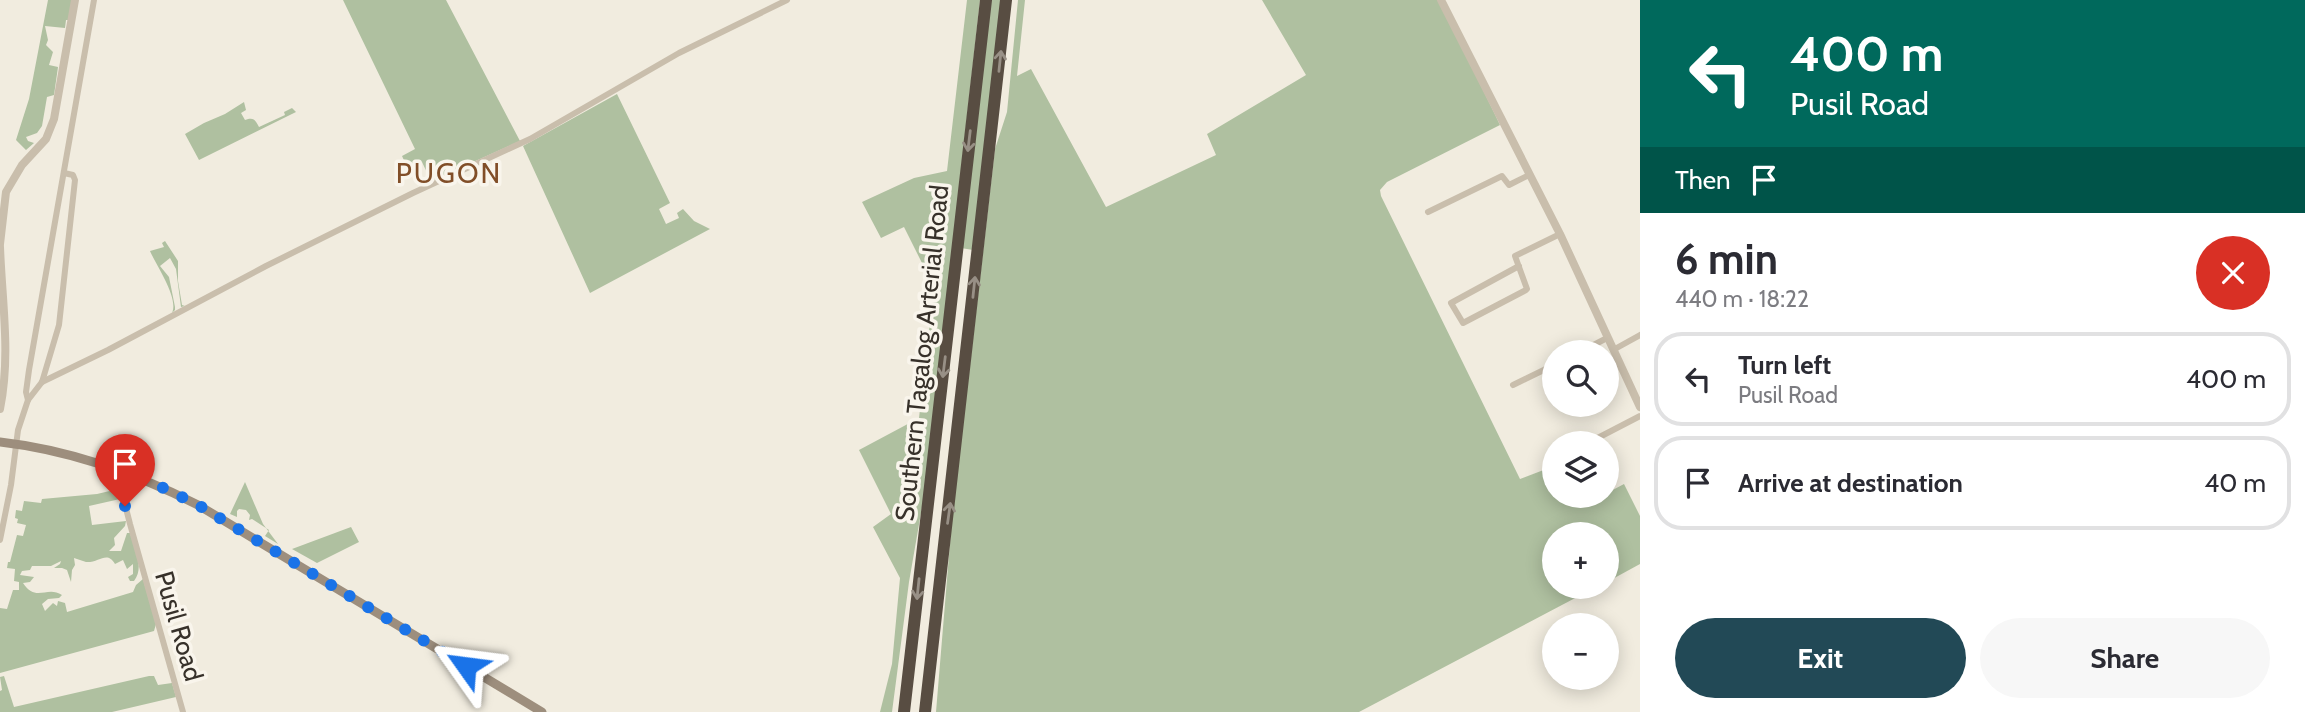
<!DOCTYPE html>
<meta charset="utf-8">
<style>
:root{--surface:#fff;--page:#f7f7f7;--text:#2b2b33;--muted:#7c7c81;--line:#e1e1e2;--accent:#224956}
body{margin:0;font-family:Cabin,sans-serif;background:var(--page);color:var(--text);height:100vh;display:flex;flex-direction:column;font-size:26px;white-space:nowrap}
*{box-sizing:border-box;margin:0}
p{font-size:23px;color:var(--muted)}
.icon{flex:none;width:38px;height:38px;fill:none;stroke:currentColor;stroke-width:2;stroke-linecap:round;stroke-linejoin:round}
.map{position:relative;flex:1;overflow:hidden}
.drawer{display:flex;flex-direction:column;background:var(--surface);width:665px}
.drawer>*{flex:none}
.banner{background:#00695c;color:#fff;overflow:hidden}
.tools{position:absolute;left:1542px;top:340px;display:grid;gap:14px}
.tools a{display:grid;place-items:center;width:77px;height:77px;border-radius:50%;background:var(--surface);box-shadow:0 4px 18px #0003;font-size:35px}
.pin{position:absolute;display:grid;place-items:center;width:60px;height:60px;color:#fff;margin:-72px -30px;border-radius:50% 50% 50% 0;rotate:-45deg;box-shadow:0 0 7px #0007}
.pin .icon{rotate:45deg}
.me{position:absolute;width:77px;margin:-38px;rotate:301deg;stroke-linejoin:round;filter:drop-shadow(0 0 5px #0008)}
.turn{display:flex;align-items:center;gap:24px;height:147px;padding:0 35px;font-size:32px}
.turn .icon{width:91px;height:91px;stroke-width:2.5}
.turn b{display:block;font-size:49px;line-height:60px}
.then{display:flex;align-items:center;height:66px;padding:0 35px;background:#0003;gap:14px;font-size:26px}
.round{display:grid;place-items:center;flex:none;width:74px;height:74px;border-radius:37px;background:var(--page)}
.head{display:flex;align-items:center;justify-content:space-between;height:119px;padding:0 35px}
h1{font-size:42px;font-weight:800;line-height:52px}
.button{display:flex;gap:14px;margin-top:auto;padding:14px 35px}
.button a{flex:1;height:80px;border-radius:42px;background:var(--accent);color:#fff;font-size:28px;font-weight:800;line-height:80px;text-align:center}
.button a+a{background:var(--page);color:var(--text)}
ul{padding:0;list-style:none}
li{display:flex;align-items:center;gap:21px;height:94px;margin:0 14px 10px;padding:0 21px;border:4px solid var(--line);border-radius:28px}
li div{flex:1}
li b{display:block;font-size:26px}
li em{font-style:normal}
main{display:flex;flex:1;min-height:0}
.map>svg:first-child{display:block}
.green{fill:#afc0a0}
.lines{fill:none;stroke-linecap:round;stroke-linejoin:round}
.minor{stroke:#c9beac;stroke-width:6}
.tertiary{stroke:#c9beac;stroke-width:8}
.secondary{stroke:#9d8e7d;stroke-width:9}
.motorway{stroke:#584d42;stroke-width:12}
.oneway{stroke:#989086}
.route{stroke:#1a73e8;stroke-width:12;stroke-dasharray:0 21.6}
.labels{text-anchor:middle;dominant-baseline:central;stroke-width:7;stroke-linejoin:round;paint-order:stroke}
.street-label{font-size:26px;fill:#37312a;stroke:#f9f5ec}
.neighbourhood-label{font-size:28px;letter-spacing:2px;fill:#814e28;stroke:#f9f5ec}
</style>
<main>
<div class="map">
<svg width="1640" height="712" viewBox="0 0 1640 712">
<rect width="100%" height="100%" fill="#f1ecdf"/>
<!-- green -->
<g class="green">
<path d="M48,0H72L69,20H66L65,28L45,26L48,40L46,45L53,52L49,65L58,67L54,95L47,97L42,126L37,133L26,137L28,141L34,143L26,150L16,140L29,99Z"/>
<path d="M343,0H446L520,141L431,181L422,162L408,169L402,156L415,149Z"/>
<path d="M967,0H980L926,484L909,582L892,712H880L892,664L900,578L873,527L891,514L859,450L919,418L934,287L904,227L881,238L862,202L914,178L947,171Z"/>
<path d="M989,0H1002L973,250L961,248Z"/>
<path d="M1018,0H1025L1017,76L1031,69L1106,207L1216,155L1207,134L1306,75L1262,0H1440L1500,125L1387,182L1380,190L1381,196L1520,479L1554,466V495H1580L1585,503L1601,495H1606L1607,493L1624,484L1640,516V564L1607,582L1606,534H1554V586H1598L1359,712H936L952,519L995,149L1007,112Z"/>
<path d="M617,94L670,203L659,209L666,224L679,218L677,213L683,209L694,221L710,229L590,293L523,146Z"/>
<path d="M244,102L246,110L241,113L245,120C254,117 255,120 259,127L285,115L284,112L292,108L296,112L199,160L185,134L204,123L225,114Z"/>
<path d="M165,241L178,261V281L182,305L185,306L181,307L176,269L170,258L160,266L169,277L175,307V310L172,313C179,298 157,267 150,251L164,247L162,243Z"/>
<path d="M245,482L263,524L278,544L265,536L269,530L252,519L249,520L250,515L246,510L239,509L237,511V517L230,514Z"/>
<path d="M118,489L120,499L89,506L92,525L126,521L125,526L114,538L115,545L109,551H121L127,533H130C134,548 145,567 134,581H130L128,577L133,574V564L127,569L123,560L115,564C107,550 99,563 86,562C82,561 78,559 74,558L75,565L72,570L71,582L67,570L62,568H54L60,564L61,561L51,566H32L30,570L22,571L20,575L34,577L30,582L23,583C36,603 47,585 62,595L59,598L48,599L42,604L45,611L53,603L57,606L58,601L65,603L67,612L133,592L136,585L143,579L156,624L154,631L0,673V608L7,609L13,590H19V582L14,581L15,569L7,568L8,562H10L17,535L23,536L26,525L17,523L18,519L15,518L16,510L22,511L24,501L41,503L42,499L97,494Z"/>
<path d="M351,527L359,542L317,563L292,549Z"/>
<path d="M4,676L14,707L149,676H154L158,685L172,683L176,697L112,712H0V691L2,690L0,677Z"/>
</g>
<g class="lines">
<!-- minor -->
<g class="minor">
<path d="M1428,212L1502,176L1509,185L1529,175"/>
<path d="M1519,266L1451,303L1463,323L1526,290L1527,289L1515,256L1560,234"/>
<path d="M1613,350L1640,335"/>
<path d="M1580,352L1607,338"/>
<path d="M42,382L108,350L266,266L413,193L530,139L679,53L787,0"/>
<path d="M1513,385L1554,365"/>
<path d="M28,400L26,392L29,370L94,0"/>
<path d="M1588,443L1640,416"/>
<path d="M118,469L119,481L130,524L183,712"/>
<path d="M0,540L11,485L18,430L28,400L42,382L59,325L75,180L73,175L64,173"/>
</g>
<!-- tertiary -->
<g class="tertiary">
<path d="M1441,0L1560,234L1640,407"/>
<path d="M0,244L6,192L22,165L46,139L54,119L75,0"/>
<path d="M0,247C2,302 11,355 0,409"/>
</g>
<!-- secondary -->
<path class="secondary" d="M0,442C70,450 135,473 198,505L542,712"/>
<!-- motorway -->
<g class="motorway">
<path d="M904,712L986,0"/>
<path d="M925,712L1006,0"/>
</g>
</g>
<!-- one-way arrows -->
<defs><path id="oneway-shaft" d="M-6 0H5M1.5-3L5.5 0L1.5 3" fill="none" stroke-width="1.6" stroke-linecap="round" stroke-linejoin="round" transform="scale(1.75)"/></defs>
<g class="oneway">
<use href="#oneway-shaft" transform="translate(1000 61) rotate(-84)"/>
<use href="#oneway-shaft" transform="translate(969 141) rotate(97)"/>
<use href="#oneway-shaft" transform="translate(974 287) rotate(-84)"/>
<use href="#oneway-shaft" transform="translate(944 367) rotate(97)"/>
<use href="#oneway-shaft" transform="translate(949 513) rotate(-82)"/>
<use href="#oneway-shaft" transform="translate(918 589) rotate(96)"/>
</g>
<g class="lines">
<!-- route -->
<path class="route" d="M125,506L119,481L118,469L168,490L198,505L466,666"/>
</g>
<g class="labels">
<!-- street labels -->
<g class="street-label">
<text transform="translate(922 353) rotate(-84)">Southern Tagalog Arterial Road</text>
<text transform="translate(179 626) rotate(74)">Pusil Road</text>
</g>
<!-- neighbourhood labels -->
<g class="neighbourhood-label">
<text x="449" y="173">PUGON</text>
</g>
</g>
</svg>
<div class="tools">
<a><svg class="icon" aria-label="search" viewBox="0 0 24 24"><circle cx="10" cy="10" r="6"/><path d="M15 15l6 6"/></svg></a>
<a><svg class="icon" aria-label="layers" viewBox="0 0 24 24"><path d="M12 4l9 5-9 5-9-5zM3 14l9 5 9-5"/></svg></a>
<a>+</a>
<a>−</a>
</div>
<div class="pin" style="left:125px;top:506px;background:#d93025"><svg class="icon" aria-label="arrive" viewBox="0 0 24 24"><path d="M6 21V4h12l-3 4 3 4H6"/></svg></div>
<svg class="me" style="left:466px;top:666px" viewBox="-20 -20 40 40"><path d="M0-17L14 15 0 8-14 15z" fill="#1a73e8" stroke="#fff" stroke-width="4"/></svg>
</div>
<section class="drawer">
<div class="banner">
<div class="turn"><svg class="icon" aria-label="left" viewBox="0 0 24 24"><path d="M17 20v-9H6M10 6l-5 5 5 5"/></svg><div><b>400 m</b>Pusil Road</div></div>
<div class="then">Then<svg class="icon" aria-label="arrive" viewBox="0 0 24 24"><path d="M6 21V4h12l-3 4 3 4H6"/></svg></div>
</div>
<div class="head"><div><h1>6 min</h1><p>440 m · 18:22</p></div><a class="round" style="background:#d93025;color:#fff"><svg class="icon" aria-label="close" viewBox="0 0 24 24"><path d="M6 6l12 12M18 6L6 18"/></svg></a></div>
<ul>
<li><svg class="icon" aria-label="left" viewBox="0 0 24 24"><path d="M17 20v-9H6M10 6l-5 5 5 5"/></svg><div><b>Turn left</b><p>Pusil Road</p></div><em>400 m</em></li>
<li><svg class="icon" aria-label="arrive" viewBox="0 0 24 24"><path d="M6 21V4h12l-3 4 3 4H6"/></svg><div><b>Arrive at destination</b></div><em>40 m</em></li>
</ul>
<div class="button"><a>Exit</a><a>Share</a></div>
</section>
</main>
